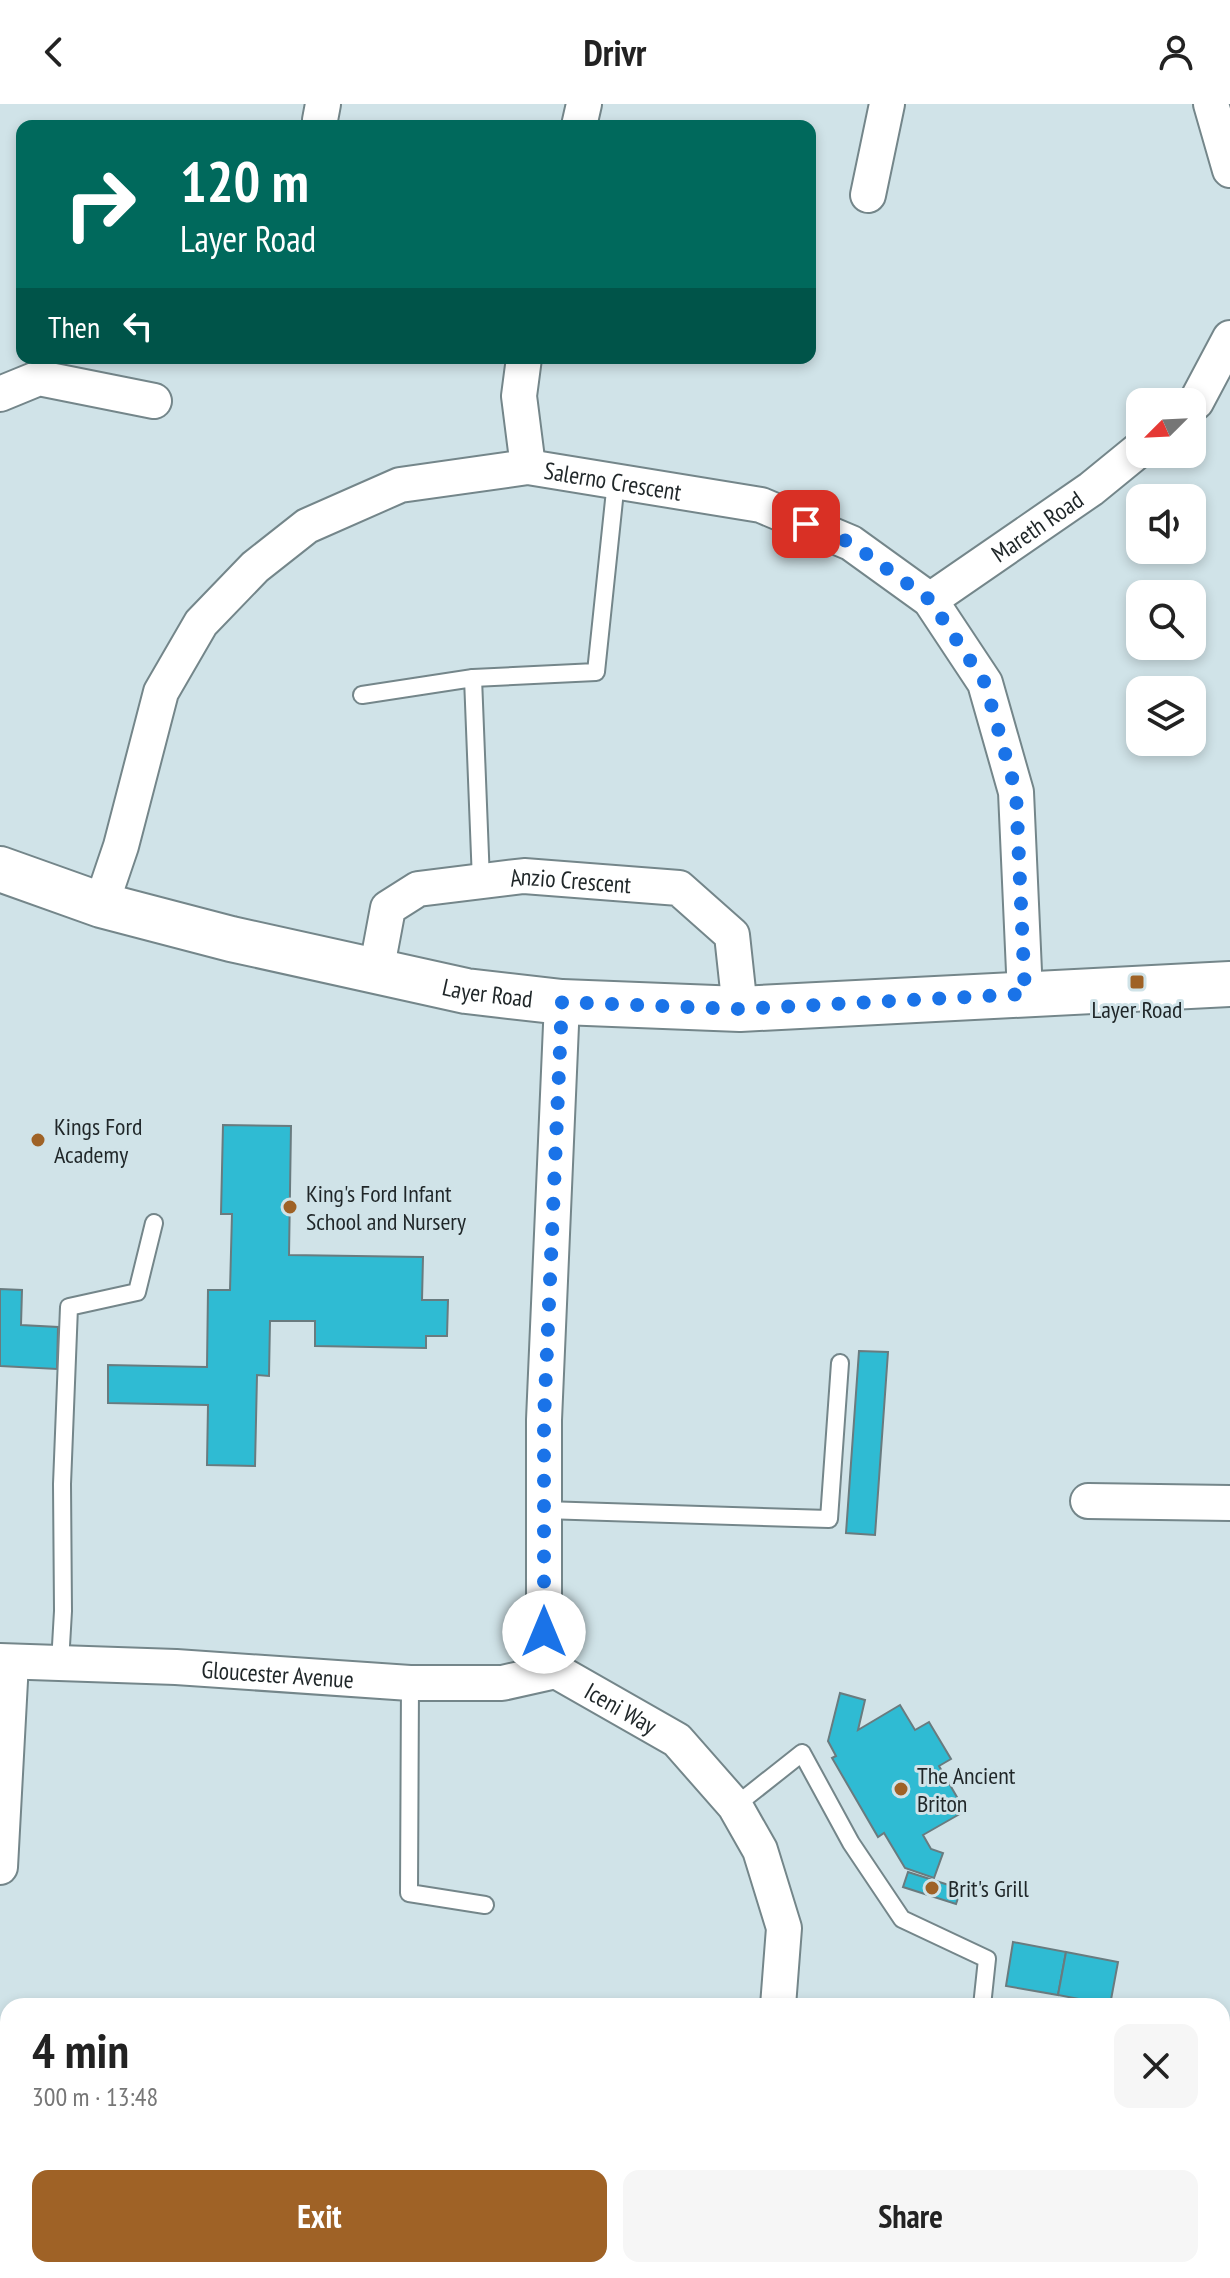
<!DOCTYPE html>
<meta charset="utf-8">
<style>
:root{--surface:#fff;--page:#f6f6f6;--text:#222;--muted:#767676;--accent:#9f6226}
body{margin:0;font-family:"PT Sans Narrow",sans-serif;background:var(--page);color:var(--text);height:100vh;display:flex;flex-direction:column;font-size:30px;white-space:nowrap}
*{box-sizing:border-box;margin:0}
p{font-size:26px;color:var(--muted)}
.icon{flex:none;width:44px;height:44px;fill:none;stroke:currentColor;stroke-width:2;stroke-linecap:round;stroke-linejoin:round}
.map{position:relative;flex:1;overflow:hidden}
.details{position:absolute;left:0px;top:1894px;width:1230px;height:280px;display:flex;flex-direction:column;background:var(--surface);border-radius:24px 24px 0 0;box-shadow:0 4px 12px #0003}
.details>*{flex:none}
.guide{position:absolute;left:16px;top:16px;width:800px;height:244px;border-radius:16px;box-shadow:0 4px 12px #0003;background:#00695c;color:#fff;overflow:hidden}
.needle{width:52px;rotate:246deg}
.buttons{position:absolute;left:1126px;top:284px;display:grid;gap:16px}
.buttons a{display:grid;place-items:center;width:80px;height:80px;border-radius:16px;background:var(--surface);box-shadow:0 4px 12px #0003;font-size:40px}
.pin{position:absolute;display:grid;place-items:center;width:68px;height:68px;color:#fff;margin:-34px;border-radius:16px;box-shadow:0 4px 12px #0006}
.me{position:absolute;width:88px;margin:-44px;rotate:0deg;stroke-linejoin:round;filter:drop-shadow(0 0 6px #0008)}
.turn{display:flex;align-items:center;gap:28px;height:168px;padding:0 32px;font-size:36px}
.turn .icon{width:104px;height:104px;stroke-width:2.5}
.turn b{display:block;font-size:56px;line-height:68px}
.then{display:flex;align-items:center;height:76px;padding:0 32px;background:#0003;gap:16px;font-size:30px}
.round{display:grid;place-items:center;flex:none;width:84px;height:84px;border-radius:16px;background:var(--page)}
.overview{display:flex;align-items:center;justify-content:space-between;height:136px;padding:0 32px}
h1{font-size:48px;font-weight:700;line-height:60px}
.primary-button{display:flex;gap:16px;margin-top:auto;padding:16px 32px}
.primary-button a{flex:1;height:92px;border-radius:16px;background:var(--accent);color:#fff;font-size:32px;font-weight:700;line-height:92px;text-align:center}
.primary-button a+a{background:var(--page);color:var(--text)}
header{display:flex;justify-content:space-between;align-items:center;height:104px;padding:0 32px;background:var(--surface);font-size:36px;font-weight:700}
.map>svg:first-child{display:block}
.building{fill:#2fbbd3;stroke:#697b7f;stroke-width:2}
.lines{fill:none;stroke-linecap:round;stroke-linejoin:round}
.service-casing{stroke:#74868a;stroke-width:20}
.minor-casing{stroke:#74868a;stroke-width:38}
.secondary-casing{stroke:#74868a;stroke-width:48}
.service{stroke:#fff;stroke-width:16}
.minor{stroke:#fff;stroke-width:34}
.secondary{stroke:#fff;stroke-width:44}
.route{stroke:#1a73e8;stroke-width:14;stroke-dasharray:0 25.2}
.poi-dot{fill:#9f6226;stroke:#d0e3e8;stroke-width:3}
.labels{text-anchor:middle;dominant-baseline:central;stroke-width:6;stroke-linejoin:round;paint-order:stroke}
.street-label{font-size:24px;fill:#1f2628;stroke:#d0e3e8}
.poi-label{font-size:24px;fill:#1f2628;stroke:#d0e3e8;text-anchor:start}
</style>
<header><svg class="icon" aria-label="back" viewBox="0 0 24 24"><path d="M15 5l-7 7 7 7"/></svg>Drivr<svg class="icon" aria-label="person" viewBox="0 0 24 24"><circle cx="12" cy="8" r="4"/><path d="M4 21q1-7 8-7t8 7"/></svg></header>
<div class="map">
<svg width="1230" height="2174" viewBox="0 0 1230 2174">
<rect width="100%" height="100%" fill="#d0e3e8"/>
<!-- building -->
<g class="building">
<path d="M223,1021L291,1022L289,1151L423,1153L422,1196H448L447,1232H426V1244L315,1242V1217H270L269,1272L257,1271L255,1362L207,1361L208,1301L108,1299V1261L207,1263L208,1186H230L232,1110H221Z"/>
<path d="M0,1185L22,1186L21,1221L58,1223L57,1265L0,1262Z"/>
<path d="M859,1247L888,1248L875,1431L846,1429Z"/>
<path d="M840,1589L865,1596L858,1626L900,1601L915,1626L929,1618L951,1655L939,1662L965,1707L923,1731L931,1745L943,1749L934,1774L905,1764L884,1729L878,1733L832,1654L836,1652L828,1637Z"/>
<path d="M908,1768L961,1785L956,1800L903,1783Z"/>
<path d="M1013,1838L1066,1848L1058,1891L1006,1882Z"/>
<path d="M1066,1848L1118,1858L1110,1901L1058,1891Z"/>
</g>
<g class="lines">
<!-- service casing -->
<g class="service-casing">
<g id="service">
<path d="M473,574L596,568L616,377"/>
<path d="M362,591L473,574L481,777"/>
<path d="M544,1406L829,1415L840,1259"/>
<path d="M60,1559L63,1507L62,1380L69,1203L137,1188L154,1119"/>
<path d="M410,1579L409,1789L485,1801"/>
<path d="M735,1702L802,1649L851,1739L902,1815L987,1855L982,1902"/>
<path d="M404,2166L424,2174"/>
</g>
</g>
<!-- minor casing -->
<g class="minor-casing">
<g id="minor">
<path d="M1211,0L1230,66"/>
<path d="M320,16L323,0"/>
<path d="M579,22L584,0"/>
<path d="M868,91L887,0"/>
<path d="M524,254L519,292L528,363"/>
<path d="M0,290L39,274L154,297"/>
<path d="M1192,301L1196,298L1230,234"/>
<path id="s1" d="M930,496L1091,385L1140,345"/>
<path id="s2" d="M101,801L121,742L161,588L201,519L255,463L307,422L400,381L528,363L761,401L851,439L930,496L985,579L1016,688L1025,890"/>
<path id="s3" d="M376,868L388,804L418,785L524,772L679,784L732,831L740,905"/>
<path id="s4" d="M562,898L544,1316V1528L556,1567L677,1636L735,1702L760,1746L784,1824L778,1902"/>
<path d="M1088,1397L1230,1399"/>
<path id="s5" d="M0,1557L176,1563L410,1579H502L556,1567"/>
<path d="M0,1763L11,1558"/>
<path d="M1222,2009L1230,2010"/>
<path d="M717,2174L719,2166"/>
<path d="M1040,2174L1042,2166"/>
</g>
</g>
<!-- secondary casing -->
<g class="secondary-casing">
<g id="secondary">
<path id="s6" d="M0,765L101,801L231,835L466,887L562,898L740,905L1230,880"/>
</g>
</g>
<!-- service -->
<use href="#service" class="service"/>
<!-- minor -->
<use href="#minor" class="minor"/>
<!-- secondary -->
<use href="#secondary" class="secondary"/>
</g>
<g class="lines">
<!-- route -->
<path class="route" d="M544,1528V1316L562,898L740,905L1025,890L1016,688L985,579L930,496L851,439L806,420"/>
</g>
<!-- markers -->
<g class="poi-dot">
<rect x="1129" y="870" width="16" height="16" rx="4"/>
<circle cx="38" cy="1036" r="8"/>
<circle cx="290" cy="1103" r="8"/>
<circle cx="901" cy="1685" r="8"/>
<circle cx="932" cy="1784" r="8"/>
</g>
<g class="labels">
<!-- street labels -->
<g class="street-label">
<text stroke="none"><textPath href="#s2" startOffset="762">Salerno Crescent</textPath></text>
<text stroke="none"><textPath href="#s1" startOffset="130">Mareth Road</textPath></text>
<text stroke="none"><textPath href="#s3" startOffset="254">Anzio Crescent</textPath></text>
<text stroke="none"><textPath href="#s6" startOffset="504">Layer Road</textPath></text>
<text stroke="none"><textPath href="#s5" startOffset="278">Gloucester Avenue</textPath></text>
<text stroke="none"><textPath href="#s4" startOffset="746">Iceni Way</textPath></text>
</g>
<!-- poi labels -->
<g class="poi-label">
<text x="1137" y="905" text-anchor="middle">Layer Road</text>
<text x="54" y="1022">Kings Ford<tspan x="54" dy="28">Academy</tspan></text>
<text x="306" y="1089">King's Ford Infant<tspan x="306" dy="28">School and Nursery</tspan></text>
<text x="917" y="1671">The Ancient<tspan x="917" dy="28">Briton</tspan></text>
<text x="948" y="1784">Brit's Grill</text>
</g>
</g>
</svg>
<div class="buttons">
<a><svg class="needle" viewBox="-14 -14 28 28"><path d="M0-13l5 13h-10z" fill="#e53935"/><path d="M0 13l5-13h-10z" fill="#767676"/></svg></a>
<a><svg class="icon" aria-label="sound" viewBox="0 0 24 24"><path d="M4 9h4l5-4v14l-5-4H4zM17 9q2 3 0 6"/></svg></a>
<a><svg class="icon" aria-label="search" viewBox="0 0 24 24"><circle cx="10" cy="10" r="6"/><path d="M15 15l6 6"/></svg></a>
<a><svg class="icon" aria-label="layers" viewBox="0 0 24 24"><path d="M12 4l9 5-9 5-9-5zM3 14l9 5 9-5"/></svg></a>
</div>
<div class="pin" style="left:806px;top:420px;background:#d93025"><svg class="icon" aria-label="arrive" viewBox="0 0 24 24"><path d="M6 21V4h12l-3 4 3 4H6"/></svg></div>
<svg class="me" style="left:544px;top:1528px" viewBox="-20 -20 40 40"><circle r="19" fill="#fff"/><path d="M0-13L10 11 0 6-10 11z" fill="#1a73e8"/></svg>
<div class="guide">
<div class="turn"><svg class="icon" aria-label="right" viewBox="0 0 24 24"><path d="M7 20v-9h11M14 6l5 5-5 5"/></svg><div><b>120 m</b>Layer Road</div></div>
<div class="then">Then<svg class="icon" aria-label="left" viewBox="0 0 24 24"><path d="M17 20v-9H6M10 6l-5 5 5 5"/></svg></div>
</div>
<section class="details">
<div class="overview"><div><h1>4 min</h1><p>300 m · 13:48</p></div><a class="round"><svg class="icon" aria-label="close" viewBox="0 0 24 24"><path d="M6 6l12 12M18 6L6 18"/></svg></a></div>
<div class="primary-button"><a>Exit</a><a>Share</a></div>
</section>
</div>
